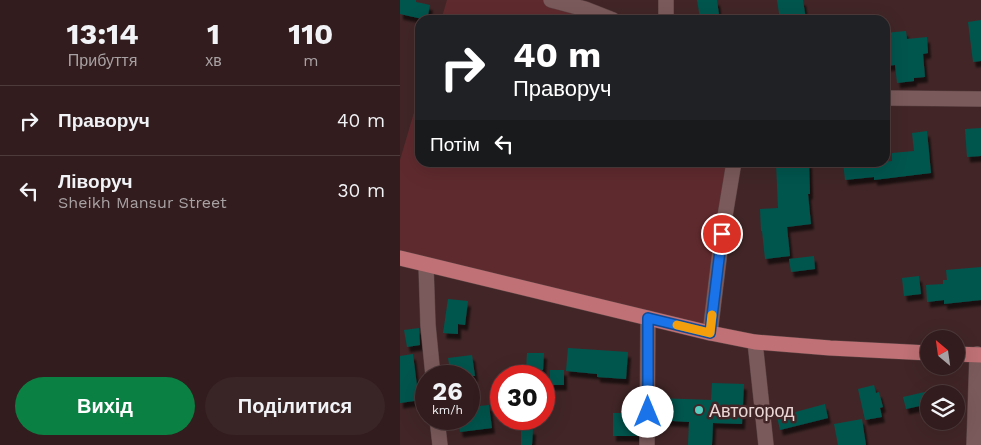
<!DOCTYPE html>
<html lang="uk">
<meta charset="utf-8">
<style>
:root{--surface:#321c1d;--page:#3a2526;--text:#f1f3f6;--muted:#a8a1a4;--line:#4d3a3b;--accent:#0b8043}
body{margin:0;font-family:"Work Sans",sans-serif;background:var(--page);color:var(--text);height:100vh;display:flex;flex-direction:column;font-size:19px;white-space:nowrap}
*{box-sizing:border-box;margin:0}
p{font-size:16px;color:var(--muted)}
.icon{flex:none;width:28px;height:28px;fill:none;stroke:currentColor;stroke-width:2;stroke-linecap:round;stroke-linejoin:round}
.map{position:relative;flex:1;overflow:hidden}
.side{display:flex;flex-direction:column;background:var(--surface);width:400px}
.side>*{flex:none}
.guide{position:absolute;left:15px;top:15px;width:475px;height:152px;border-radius:15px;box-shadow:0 5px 20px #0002,0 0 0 1px var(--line);background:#202124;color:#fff;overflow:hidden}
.needle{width:32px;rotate:331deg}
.fabs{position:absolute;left:520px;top:330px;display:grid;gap:10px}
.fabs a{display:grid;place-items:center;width:45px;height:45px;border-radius:50%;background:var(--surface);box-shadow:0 5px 20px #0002,0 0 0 1px var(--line);font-size:25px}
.speed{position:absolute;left:15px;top:365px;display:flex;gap:10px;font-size:25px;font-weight:700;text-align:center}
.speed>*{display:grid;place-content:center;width:65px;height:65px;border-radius:50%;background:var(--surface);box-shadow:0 5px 20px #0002,0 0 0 1px var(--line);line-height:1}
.speed small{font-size:12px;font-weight:400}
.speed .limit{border:8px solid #d22;background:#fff;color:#111}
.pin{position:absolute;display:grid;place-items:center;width:42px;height:42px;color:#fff;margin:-21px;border:2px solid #fff;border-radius:50%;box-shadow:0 1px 5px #0007}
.me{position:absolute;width:55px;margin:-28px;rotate:0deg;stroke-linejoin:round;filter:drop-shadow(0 0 4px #0008)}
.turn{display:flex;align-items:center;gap:18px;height:105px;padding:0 15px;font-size:22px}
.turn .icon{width:65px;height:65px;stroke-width:2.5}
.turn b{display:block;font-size:35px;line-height:42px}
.then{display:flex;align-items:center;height:48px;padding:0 15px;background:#0003;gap:10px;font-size:19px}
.eta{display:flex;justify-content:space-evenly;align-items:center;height:85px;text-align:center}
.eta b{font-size:30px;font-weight:700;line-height:35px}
.cta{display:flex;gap:10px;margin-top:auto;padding:10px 15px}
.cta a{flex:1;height:58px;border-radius:30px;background:var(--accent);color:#fff;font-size:20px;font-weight:700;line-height:58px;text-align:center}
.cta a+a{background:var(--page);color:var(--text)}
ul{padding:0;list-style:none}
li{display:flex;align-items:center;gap:15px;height:70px;padding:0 15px;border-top:1px solid var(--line)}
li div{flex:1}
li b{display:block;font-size:19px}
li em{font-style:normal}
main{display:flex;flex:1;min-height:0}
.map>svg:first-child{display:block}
.green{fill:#5f2a2e}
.building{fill:#05554e;filter:url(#shadow)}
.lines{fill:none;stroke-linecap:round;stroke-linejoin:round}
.minor-casing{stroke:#5a4243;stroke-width:16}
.major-casing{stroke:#5a4243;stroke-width:16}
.minor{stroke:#7b5a5b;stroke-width:15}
.major{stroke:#bf7175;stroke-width:15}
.route-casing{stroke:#114b97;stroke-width:12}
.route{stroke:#1a73e8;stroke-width:9}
.slow{stroke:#f59e0b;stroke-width:9}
.poi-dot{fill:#58cec0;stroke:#422627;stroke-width:2}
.labels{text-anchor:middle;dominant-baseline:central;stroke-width:5;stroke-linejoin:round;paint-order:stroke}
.poi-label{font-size:18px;fill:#ead7d6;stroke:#422627;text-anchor:start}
</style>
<main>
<section class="side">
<div class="eta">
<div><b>13:14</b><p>Прибуття</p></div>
<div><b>1</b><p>хв</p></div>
<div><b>110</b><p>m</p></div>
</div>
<ul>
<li><svg class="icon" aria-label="right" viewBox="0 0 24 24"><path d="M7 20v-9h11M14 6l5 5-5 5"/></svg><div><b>Праворуч</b></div><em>40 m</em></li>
<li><svg class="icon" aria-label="left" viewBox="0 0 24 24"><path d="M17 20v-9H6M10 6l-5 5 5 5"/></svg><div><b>Ліворуч</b><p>Sheikh Mansur Street</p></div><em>30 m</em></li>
</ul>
<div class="cta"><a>Вихід</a><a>Поділитися</a></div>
</section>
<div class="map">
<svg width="581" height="445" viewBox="0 0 581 445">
<defs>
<filter id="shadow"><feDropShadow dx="3" dy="5.5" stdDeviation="1" flood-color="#0009"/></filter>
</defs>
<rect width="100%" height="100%" fill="#422627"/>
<!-- green -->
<g class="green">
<path d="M47,0H151L213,20H41Z"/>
<path d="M20,92V162L334,163L310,333L0,258V160Z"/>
</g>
<!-- building -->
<g class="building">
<path d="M0,0H16V2L30,5L27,20L0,14Z"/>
<path d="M297,0H317L319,15L300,18Z"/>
<path d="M377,0H403L406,20H380Z"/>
<path d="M581,20V61L573,62L568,22Z"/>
<path d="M506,31L507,39L527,37L528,53L523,54L525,77L514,78V81L497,83L495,65L485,66V33Z"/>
<path d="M581,128V156L567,157L565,129Z"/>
<path d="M527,131L531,173L474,180V177L445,180L443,162H461V164L492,161V153L514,151L512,133Z"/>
<path d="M409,162L410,194H408L411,224L387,227L390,256L365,259L362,231H361L360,209L378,208L376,163Z"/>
<path d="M414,256L415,269L391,272L389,259Z"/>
<path d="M581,267V300L544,304V300L527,302L526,285L543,284V280H547L546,270Z"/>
<path d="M519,276L521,294L504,296L502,278Z"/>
<path d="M48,299L68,301L65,325L58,324V334L43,333Z"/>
<path d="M19,328L20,345L7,347L4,330Z"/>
<path d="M168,348L228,352L226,379L197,377V374L166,371Z"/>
<path d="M127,353H144L143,370H126Z"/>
<path d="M13,354L17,386H19L21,400L0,403V356Z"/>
<path d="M72,355L75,376H51L48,358Z"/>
<rect x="150" y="370" width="14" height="15"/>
<path d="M312,383L344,384L342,424L313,423L312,445H288L289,422L257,420V398L311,400Z"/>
<path d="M474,385L476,393L479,392L483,407L480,408L482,417L465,420L458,389Z"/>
<path d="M529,391V404L506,409L503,397Z"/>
<path d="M425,404L428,418L380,430L377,417Z"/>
<path d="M89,405L92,428L60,432L58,419H69V407Z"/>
<rect x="213" y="413" width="25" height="23"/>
<path d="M462,419L466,445H438L434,424Z"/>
<path d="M121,429H133L132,445H121Z"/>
</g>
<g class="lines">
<!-- minor casing -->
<g class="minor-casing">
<g id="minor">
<path d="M151,0L185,9L213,20"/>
<path d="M266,0V20"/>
<path d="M485,98L581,99"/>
<path d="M26,265L28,325L33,376"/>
<path d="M310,333L322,234L334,162"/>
<path d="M355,342L366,445"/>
<path d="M37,419L40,445"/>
<path d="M247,445L248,318"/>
<path d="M574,445L577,354"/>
</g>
</g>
<!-- major casing -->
<g class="major-casing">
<g id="major">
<path d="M0,258L310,333L355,342L430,348L529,353"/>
<path d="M556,354L581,355"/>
</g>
</g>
<!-- minor -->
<use href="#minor" class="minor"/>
<!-- major -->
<use href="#major" class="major"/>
</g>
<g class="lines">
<!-- route casing -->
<g class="route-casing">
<path id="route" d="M248,412V318L310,333L322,234"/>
</g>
<!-- route -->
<use href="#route" class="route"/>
<!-- slow -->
<path class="slow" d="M277,325L310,333L312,315"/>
</g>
<!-- markers -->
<circle class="poi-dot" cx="299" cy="410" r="5"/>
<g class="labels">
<!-- poi labels -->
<g class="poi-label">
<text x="309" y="410">Автогород</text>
</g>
</g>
</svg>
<div class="fabs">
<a><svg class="needle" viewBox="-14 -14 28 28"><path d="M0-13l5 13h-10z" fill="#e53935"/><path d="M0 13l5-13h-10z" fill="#a8a1a4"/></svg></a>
<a><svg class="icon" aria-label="layers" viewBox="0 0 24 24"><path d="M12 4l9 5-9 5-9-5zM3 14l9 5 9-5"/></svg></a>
</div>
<div class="speed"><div>26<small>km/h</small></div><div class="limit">30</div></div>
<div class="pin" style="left:322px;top:234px;background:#d93025"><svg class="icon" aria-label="arrive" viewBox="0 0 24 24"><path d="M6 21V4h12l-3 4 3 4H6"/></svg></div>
<svg class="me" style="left:248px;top:412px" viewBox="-20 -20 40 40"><circle r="19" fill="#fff"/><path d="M0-13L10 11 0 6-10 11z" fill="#1a73e8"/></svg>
<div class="guide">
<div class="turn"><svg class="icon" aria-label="right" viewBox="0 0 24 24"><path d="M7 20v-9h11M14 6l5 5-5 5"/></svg><div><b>40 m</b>Праворуч</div></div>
<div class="then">Потім<svg class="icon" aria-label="left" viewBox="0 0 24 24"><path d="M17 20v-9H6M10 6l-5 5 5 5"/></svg></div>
</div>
</div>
</main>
